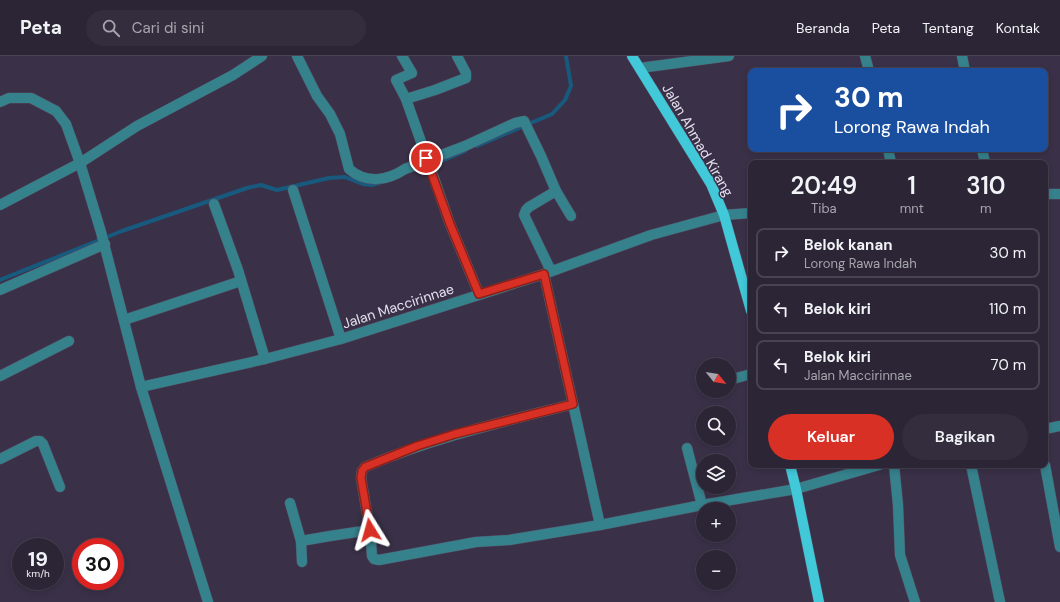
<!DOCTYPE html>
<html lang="id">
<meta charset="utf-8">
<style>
:root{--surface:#2c2536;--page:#342d3e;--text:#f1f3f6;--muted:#a6a5ad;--line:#484251;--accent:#d93025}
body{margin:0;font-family:"DM Sans",sans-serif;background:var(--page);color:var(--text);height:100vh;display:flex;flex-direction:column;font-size:15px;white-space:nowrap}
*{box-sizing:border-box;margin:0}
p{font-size:13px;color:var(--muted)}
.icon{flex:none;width:22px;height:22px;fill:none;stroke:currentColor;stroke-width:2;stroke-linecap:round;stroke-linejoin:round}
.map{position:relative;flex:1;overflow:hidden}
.details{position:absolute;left:748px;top:104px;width:300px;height:308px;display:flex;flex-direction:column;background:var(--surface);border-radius:8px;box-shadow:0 2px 6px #0003,0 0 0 1px var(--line)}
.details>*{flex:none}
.top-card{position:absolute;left:748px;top:12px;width:300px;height:84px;border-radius:8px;box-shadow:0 2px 6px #0003,0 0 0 1px var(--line);background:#1a4fa0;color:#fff;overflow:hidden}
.needle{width:26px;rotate:120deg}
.tools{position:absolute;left:696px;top:302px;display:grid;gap:8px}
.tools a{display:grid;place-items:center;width:40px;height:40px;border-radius:50%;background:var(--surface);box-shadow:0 2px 6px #0003,0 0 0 1px var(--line);font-size:20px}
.speed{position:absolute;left:12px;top:482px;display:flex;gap:8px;font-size:20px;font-weight:700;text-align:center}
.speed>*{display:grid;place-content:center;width:52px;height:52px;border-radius:50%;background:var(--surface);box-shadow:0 2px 6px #0003,0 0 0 1px var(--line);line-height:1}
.speed small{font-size:10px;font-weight:400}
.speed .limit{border:6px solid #d22;background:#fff;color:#111}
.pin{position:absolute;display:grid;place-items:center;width:34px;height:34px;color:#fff;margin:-17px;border:2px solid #fff;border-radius:50%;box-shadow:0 1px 4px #0007}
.me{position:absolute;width:44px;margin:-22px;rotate:352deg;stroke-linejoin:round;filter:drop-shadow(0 0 3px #0008)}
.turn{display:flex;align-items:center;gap:14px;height:84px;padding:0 20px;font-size:18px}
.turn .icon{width:52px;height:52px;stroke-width:2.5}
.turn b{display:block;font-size:28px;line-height:34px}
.eta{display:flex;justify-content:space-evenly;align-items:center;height:68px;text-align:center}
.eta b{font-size:24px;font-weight:600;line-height:28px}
.action{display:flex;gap:8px;margin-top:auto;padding:8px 20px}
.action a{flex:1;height:46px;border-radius:24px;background:var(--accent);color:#fff;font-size:16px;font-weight:600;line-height:46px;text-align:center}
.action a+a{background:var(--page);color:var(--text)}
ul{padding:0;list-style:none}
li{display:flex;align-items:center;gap:12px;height:50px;margin:0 8px 6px;padding:0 12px;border:2px solid var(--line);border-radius:8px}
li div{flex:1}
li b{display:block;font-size:15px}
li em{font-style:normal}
header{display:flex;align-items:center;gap:24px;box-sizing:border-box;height:56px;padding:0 20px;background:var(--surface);border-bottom:1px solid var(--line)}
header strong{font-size:19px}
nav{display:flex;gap:22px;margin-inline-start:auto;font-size:14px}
.search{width:280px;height:36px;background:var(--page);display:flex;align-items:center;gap:10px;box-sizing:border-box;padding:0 14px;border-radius:22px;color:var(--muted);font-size:15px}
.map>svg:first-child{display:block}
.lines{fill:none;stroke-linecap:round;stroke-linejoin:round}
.stream{stroke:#18597e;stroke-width:4}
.minor-casing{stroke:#554d63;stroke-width:11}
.major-casing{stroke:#554d63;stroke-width:11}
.minor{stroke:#35828d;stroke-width:10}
.major{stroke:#41c8d9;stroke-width:10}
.route-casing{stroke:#8d1f18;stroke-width:10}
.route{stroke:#d93025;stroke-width:7}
.labels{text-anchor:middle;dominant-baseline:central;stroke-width:3;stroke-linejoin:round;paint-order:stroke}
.street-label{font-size:14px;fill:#e4dfee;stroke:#3a3148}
</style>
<header>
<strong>Peta</strong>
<div class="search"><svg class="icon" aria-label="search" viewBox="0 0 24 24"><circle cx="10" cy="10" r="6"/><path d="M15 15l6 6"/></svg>Cari di sini</div>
<nav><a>Beranda</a><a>Peta</a><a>Tentang</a><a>Kontak</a></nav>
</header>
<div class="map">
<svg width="1060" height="546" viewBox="0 0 1060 546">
<rect width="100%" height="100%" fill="#3a3148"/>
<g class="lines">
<!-- stream -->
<g class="stream">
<path d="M477,90L552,58L565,44L571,30L566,0"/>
<path d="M416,114L444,104L465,95"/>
<path d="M0,224L122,175L247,132L261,129L277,134L329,122L345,121L363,128L372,129L379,127"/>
</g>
<!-- minor casing -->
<g class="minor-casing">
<g id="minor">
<path d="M297,0L317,40L330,58L340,78L349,113C366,128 387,125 405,113L465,90L515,67L524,65L541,100L556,135L529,151L526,154L524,159L551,215"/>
<path d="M402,0L412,17L396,24L406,43L450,168L479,238"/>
<path d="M865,0L869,15"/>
<path d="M962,0L965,15"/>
<path d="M640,12L729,0"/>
<path d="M406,43L435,34L466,22V17L457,0"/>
<path d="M0,46L9,42H31L56,55L66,68L80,107L101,176L141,331L208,546"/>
<path d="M888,93L891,107"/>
<path d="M982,93L985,107"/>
<path d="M293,134L341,283"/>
<path d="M556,135L571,160"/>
<path d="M1045,138H1060"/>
<path d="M214,148L238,214L265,303"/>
<path d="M0,149L80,107L137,70L233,19L262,0"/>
<path d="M544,218L600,469"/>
<path d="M0,234L105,188"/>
<path d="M124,264L241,225"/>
<path d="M0,320L69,285"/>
<path d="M729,324L751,318"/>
<path d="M141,331L265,303L341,283L544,218L651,179L724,159L751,157"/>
<path d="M1045,373L1060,370"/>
<path d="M687,392L702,449"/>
<path d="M0,403L36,385H40L43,388L60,431"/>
<path d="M894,409L898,449L900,499L915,546"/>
<path d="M971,409L1000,546"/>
<path d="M1045,409L1060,491"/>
<path d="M290,447L301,485L330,480L370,474L372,500L374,503L379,504L476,486L509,484L600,469L702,449L796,433L879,409"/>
<path d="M370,474L361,422L362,415L365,411C432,382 502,366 573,348"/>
<path d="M301,485L302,506"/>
</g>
</g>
<!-- major casing -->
<g class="major-casing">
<g id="major">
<path d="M632,0L711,128L724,159L751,255"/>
<path d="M790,409L796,433L819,546"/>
</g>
</g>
<!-- minor -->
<use href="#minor" class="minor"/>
<!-- major -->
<use href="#major" class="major"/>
</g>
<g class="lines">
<!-- route casing -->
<g class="route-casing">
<path id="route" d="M370,474L361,422L362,415L365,411L417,390L455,378L573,348L544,218L479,238L450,168L426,102"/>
</g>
<!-- route -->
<use href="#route" class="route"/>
</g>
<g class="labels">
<!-- street labels -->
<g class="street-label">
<text transform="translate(698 84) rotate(60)">Jalan Ahmad Kirang</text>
<text transform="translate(398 250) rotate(-18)">Jalan Maccirinnae</text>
</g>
</g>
</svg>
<div class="tools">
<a><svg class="needle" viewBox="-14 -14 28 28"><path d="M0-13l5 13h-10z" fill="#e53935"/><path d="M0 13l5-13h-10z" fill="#a6a5ad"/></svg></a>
<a><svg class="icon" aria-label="search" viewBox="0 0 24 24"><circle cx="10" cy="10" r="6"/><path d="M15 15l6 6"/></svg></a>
<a><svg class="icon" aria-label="layers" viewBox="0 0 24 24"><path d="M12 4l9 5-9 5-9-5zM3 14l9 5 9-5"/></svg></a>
<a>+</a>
<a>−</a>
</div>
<div class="speed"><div>19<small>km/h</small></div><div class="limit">30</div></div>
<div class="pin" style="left:426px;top:102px;background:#d93025"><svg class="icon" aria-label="arrive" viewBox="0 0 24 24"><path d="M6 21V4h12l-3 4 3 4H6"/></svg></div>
<svg class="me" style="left:370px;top:474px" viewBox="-20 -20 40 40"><path d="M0-17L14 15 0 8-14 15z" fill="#d93025" stroke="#fff" stroke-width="4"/></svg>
<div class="top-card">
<div class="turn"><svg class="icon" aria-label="right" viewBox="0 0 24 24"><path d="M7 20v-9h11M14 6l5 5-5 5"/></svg><div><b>30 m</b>Lorong Rawa Indah</div></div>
</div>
<section class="details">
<div class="eta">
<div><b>20:49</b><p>Tiba</p></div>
<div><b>1</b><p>mnt</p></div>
<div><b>310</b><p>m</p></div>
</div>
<ul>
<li><svg class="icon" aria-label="right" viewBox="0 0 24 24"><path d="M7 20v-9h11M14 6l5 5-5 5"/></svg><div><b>Belok kanan</b><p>Lorong Rawa Indah</p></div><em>30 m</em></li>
<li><svg class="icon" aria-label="left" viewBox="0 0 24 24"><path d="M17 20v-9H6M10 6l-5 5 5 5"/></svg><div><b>Belok kiri</b></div><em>110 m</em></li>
<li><svg class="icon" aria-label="left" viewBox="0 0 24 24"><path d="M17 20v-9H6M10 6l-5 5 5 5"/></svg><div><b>Belok kiri</b><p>Jalan Maccirinnae</p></div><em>70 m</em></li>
</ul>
<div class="action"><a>Keluar</a><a>Bagikan</a></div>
</section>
</div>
